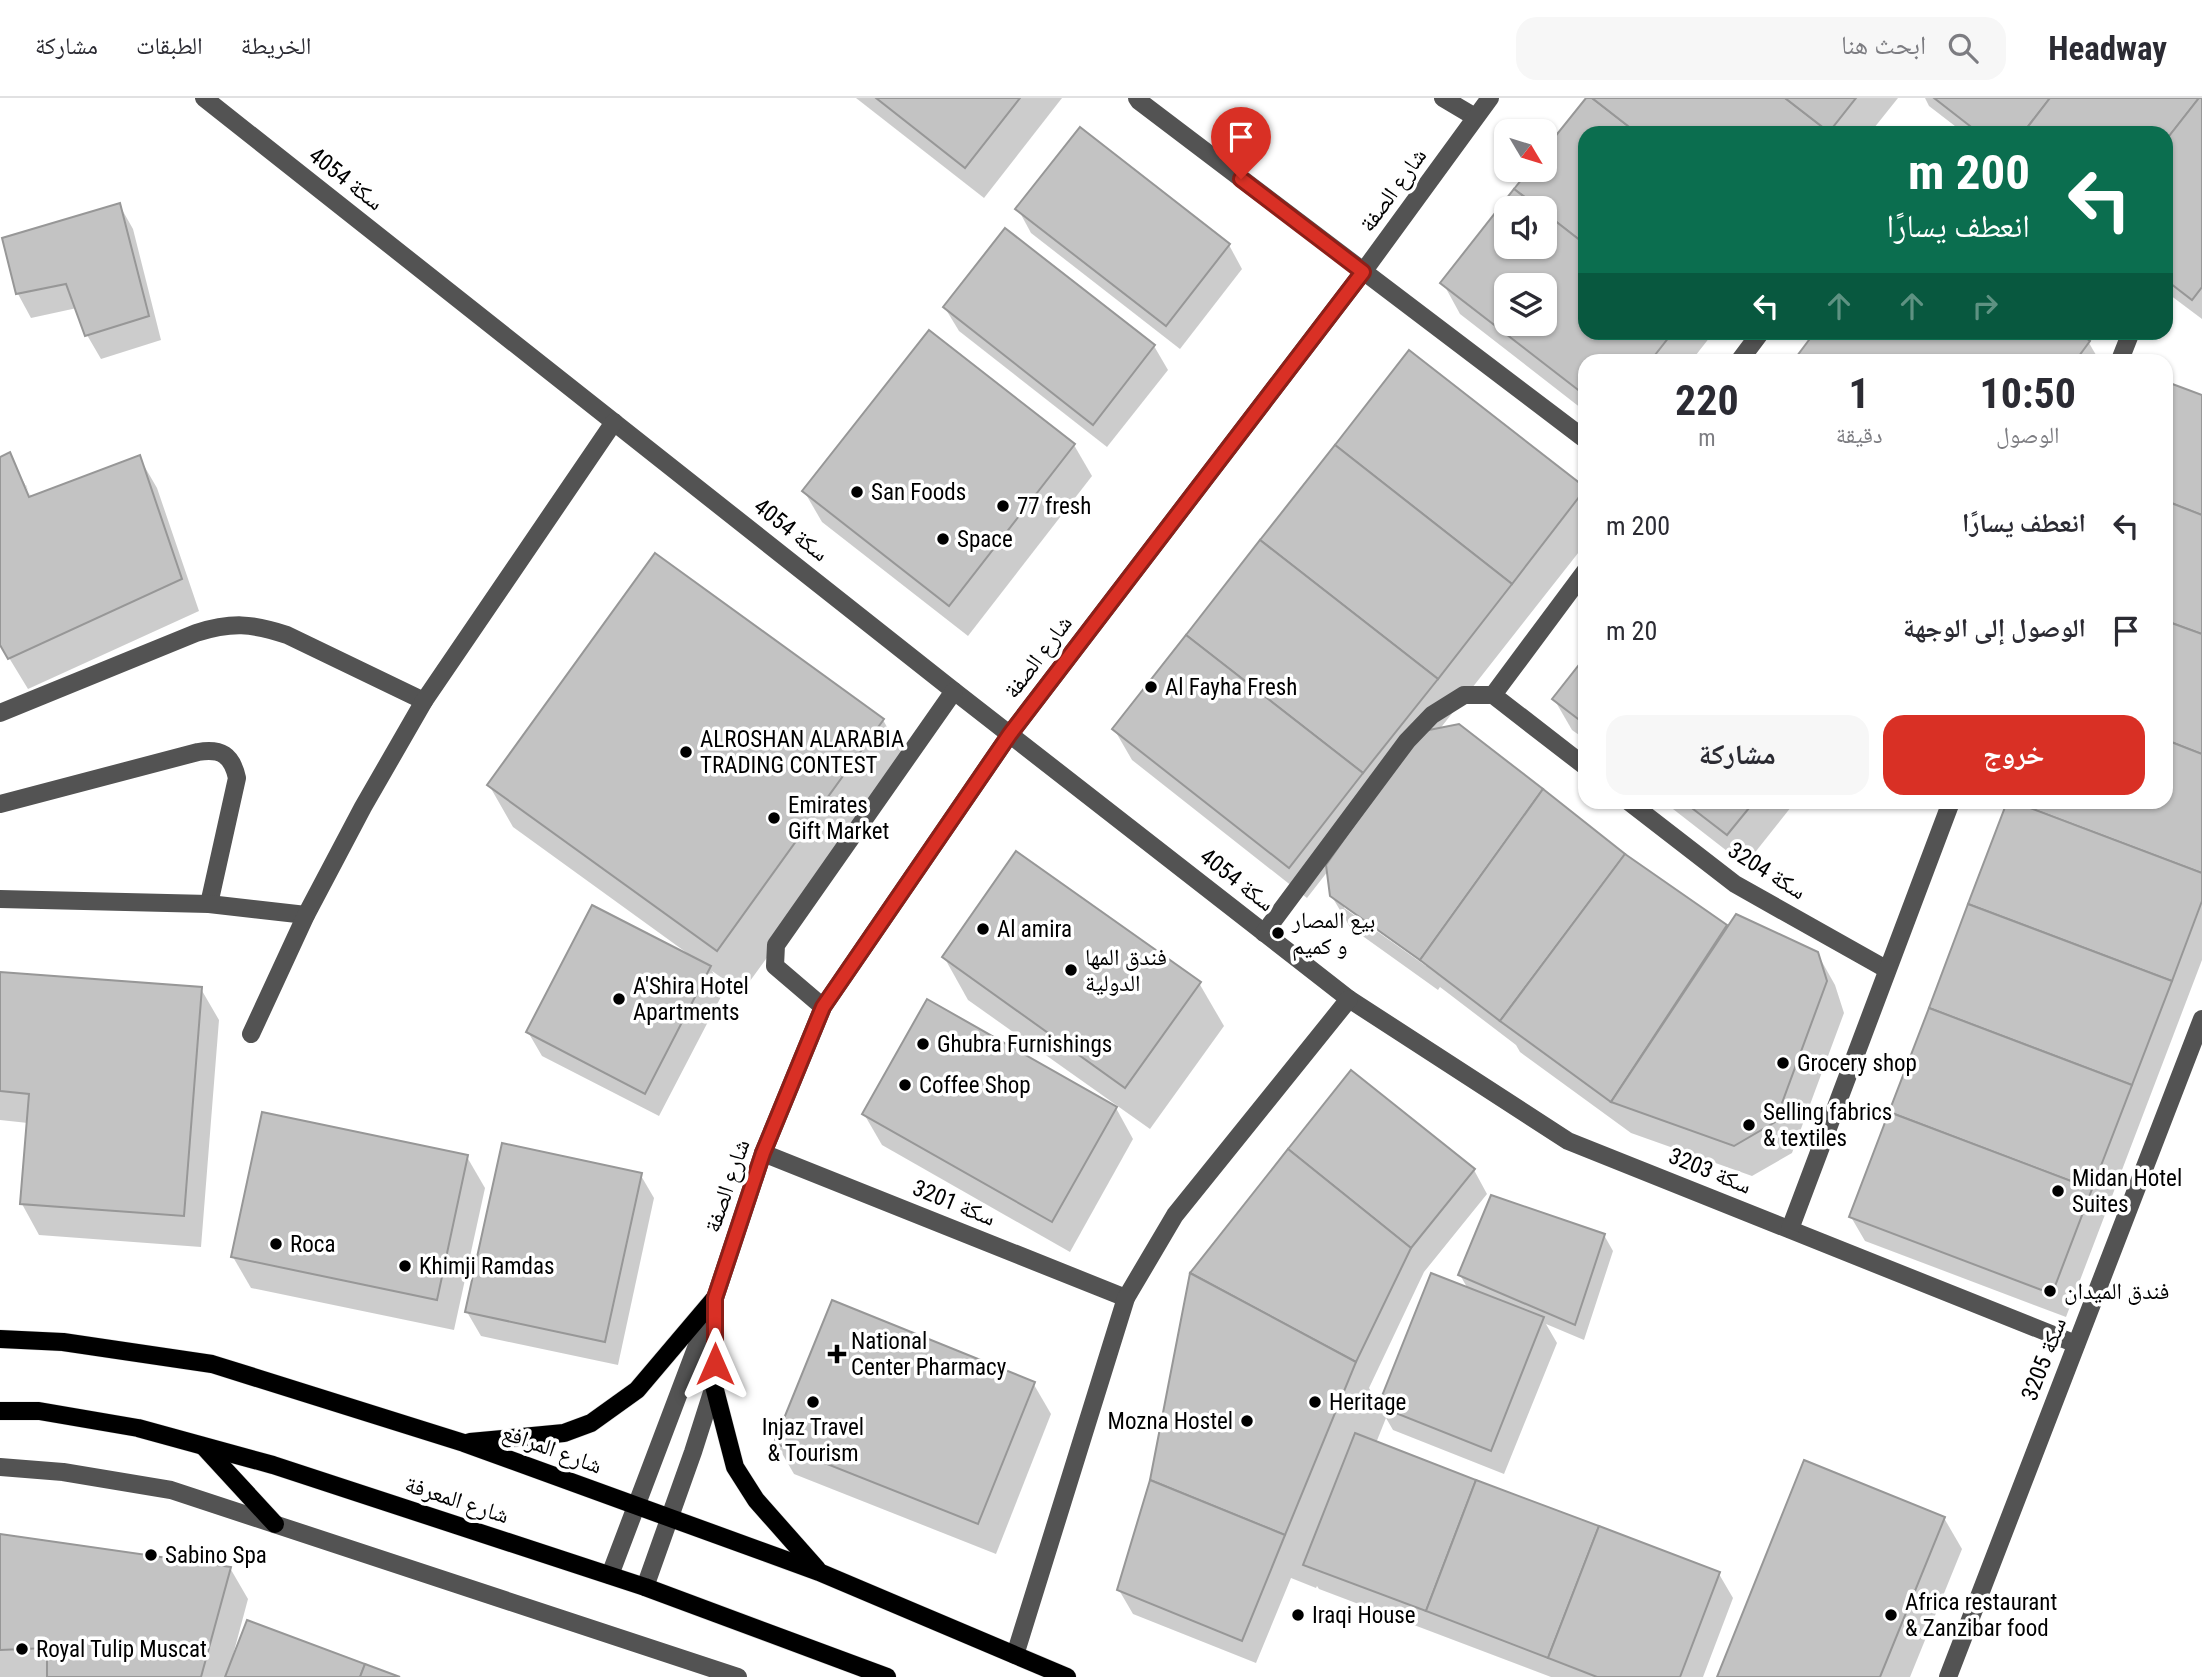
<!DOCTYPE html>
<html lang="ar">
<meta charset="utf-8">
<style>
:root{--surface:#fff;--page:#f7f7f7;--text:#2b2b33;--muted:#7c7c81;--line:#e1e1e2;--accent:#d93025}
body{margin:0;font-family:"Roboto Condensed","Noto Naskh Arabic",sans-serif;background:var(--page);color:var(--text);direction:rtl;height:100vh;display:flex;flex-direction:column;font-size:26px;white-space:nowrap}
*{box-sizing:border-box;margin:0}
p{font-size:23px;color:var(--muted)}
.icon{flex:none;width:38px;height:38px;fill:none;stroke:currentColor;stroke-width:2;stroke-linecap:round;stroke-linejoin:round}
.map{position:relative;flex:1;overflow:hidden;direction:ltr}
.panel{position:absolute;left:1578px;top:256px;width:595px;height:455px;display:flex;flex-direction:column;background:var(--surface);border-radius:21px;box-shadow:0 2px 5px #0004;direction:rtl}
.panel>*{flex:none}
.top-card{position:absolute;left:1578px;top:28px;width:595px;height:214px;border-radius:21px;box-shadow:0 2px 5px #0004;direction:rtl;background:#0b6e4f;color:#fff;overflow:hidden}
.needle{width:46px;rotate:128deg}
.buttons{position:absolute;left:1494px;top:21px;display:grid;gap:14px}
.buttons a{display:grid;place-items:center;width:63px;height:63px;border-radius:14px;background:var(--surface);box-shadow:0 2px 5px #0004;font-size:35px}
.pin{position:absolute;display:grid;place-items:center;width:60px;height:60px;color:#fff;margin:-72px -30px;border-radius:50% 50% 50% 0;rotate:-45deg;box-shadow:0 0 7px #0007}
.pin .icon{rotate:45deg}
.me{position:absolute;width:77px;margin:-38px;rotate:0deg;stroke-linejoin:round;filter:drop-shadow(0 0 5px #0008)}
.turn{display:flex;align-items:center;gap:24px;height:147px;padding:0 28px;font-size:32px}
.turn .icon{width:91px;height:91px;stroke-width:2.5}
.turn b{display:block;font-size:49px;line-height:60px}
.lanes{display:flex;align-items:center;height:66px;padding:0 28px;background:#0003;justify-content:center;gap:35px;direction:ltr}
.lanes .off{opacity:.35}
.eta{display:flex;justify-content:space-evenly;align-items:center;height:119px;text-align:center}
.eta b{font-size:42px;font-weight:700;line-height:49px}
.primary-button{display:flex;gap:14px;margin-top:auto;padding:14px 28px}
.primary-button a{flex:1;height:80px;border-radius:21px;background:var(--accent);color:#fff;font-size:28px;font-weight:700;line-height:80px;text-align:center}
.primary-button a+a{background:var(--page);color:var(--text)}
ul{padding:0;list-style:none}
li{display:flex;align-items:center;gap:21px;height:105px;padding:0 28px}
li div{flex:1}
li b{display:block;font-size:26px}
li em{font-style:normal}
header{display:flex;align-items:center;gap:42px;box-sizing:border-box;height:98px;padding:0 35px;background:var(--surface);border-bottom:2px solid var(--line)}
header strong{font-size:33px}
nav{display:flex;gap:38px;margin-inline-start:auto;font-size:24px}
.search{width:490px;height:63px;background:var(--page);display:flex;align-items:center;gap:18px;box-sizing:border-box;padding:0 24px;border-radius:21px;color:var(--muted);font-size:26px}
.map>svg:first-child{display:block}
.shadow{fill:#0003;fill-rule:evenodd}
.building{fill:#c3c3c3;stroke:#979797;stroke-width:2;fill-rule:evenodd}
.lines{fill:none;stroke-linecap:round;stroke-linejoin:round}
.major-casing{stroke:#dbdbdb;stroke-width:19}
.minor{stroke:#535353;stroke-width:18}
.major{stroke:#000;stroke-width:18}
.route-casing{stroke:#8d1f18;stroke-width:18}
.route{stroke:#d93025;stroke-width:12}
.poi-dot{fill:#000;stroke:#fff;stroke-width:2.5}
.labels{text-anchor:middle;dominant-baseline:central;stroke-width:7;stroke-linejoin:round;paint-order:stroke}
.street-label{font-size:23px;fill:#000;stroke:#fff}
.poi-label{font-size:23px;fill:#000;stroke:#fff;text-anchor:start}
</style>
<header>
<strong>Headway</strong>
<div class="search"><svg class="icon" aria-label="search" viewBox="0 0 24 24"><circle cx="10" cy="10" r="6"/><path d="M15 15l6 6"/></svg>ابحث هنا</div>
<nav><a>الخريطة</a><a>الطبقات</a><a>مشاركة</a></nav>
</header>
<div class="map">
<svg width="2202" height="1579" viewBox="0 0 2202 1579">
<rect width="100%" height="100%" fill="#fff"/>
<!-- shadow -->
<g class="shadow">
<path d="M856,0H1062L984,100Z"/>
<path d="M1588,0H1898L1870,35H1586V234H1714L1692,262H1586V314L1460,216L1443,185L1531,72H1545ZM1507,110H1545V149H1507ZM1507,187H1545V226H1507Z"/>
<path d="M1925,0H2202V221L2166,194V35H1964L1929,8Z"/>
<path d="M120,108L133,131L161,242L101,261L87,237L77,210L31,220L18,196Z"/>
<path d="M1018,111L1229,147L1242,171L1180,251L1031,135Z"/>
<path d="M1006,132L1154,248L1168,272L1107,349L959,233L945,210Z"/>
<path d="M1817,234H2075L2089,245L2099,262H1796Z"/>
<path d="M1409,255L1586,393V445L1439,632L1727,830L1817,855L1835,887L1844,915L1792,1055L1752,1078L1631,1035L1520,954L1516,947L1440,889L1438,892L1350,829L1331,797L1328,773L1307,800L1132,662L1114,631ZM1344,806L1428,865L1426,868L1344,810Z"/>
<path d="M2168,287L2202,299V862L2066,1219L1865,1143L1851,1119L2009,704H2166V292Z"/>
<path d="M1074,347L1092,378L968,538L822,424L804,393Z"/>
<path d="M9,356L32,400L139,359L157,390L199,513L28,591L0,545V361ZM22,387H26L34,407L31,408Z"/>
<path d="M1586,561V642L1572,632L1554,601Z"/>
<path d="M883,622L908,665L742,894L712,873L724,893L659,1018L542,958L528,934L687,855L513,729L489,687Z"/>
<path d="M1664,704H1795L1745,767Z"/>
<path d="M944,859L1199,885L1224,928L1150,1031L968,902Z"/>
<path d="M0,876L201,891L219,922L201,1149L39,1137L22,1106L28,1025L0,1022Z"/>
<path d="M1116,1010L1133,1041L1070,1154L882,1047L864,1016Z"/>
<path d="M467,1059L485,1090L454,1232L251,1190L233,1159Z"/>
<path d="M1474,1072L1487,1096L1424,1174L1369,1290L1379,1308L1468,1191L1460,1177L1604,1137L1613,1153L1584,1242L1546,1226L1557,1245L1504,1376L1393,1332L1386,1320L1376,1345L1719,1476L1733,1500L1703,1579H1551L1319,1491L1317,1488L1316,1490L1291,1480L1256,1565L1133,1516L1119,1492Z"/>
<path d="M640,1076L654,1100L618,1267L481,1238L467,1214Z"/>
<path d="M1033,1285L1051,1316L996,1456L794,1376L776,1345Z"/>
<path d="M1944,1420L1962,1451L1910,1579H1719Z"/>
<path d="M0,1438L230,1470L248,1501L233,1557L395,1579H0Z"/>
</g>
<!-- building -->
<g class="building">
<path d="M876,0H1020L965,70Z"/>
<path d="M1586,0H1592L1637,35H1586V147L1545,115V110H1539L1514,91L1529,72H1545V51Z"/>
<path d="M1592,0H1785L1829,34L1637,35Z"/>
<path d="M1785,0H1856L1829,34Z"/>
<path d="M1934,0H2050L2023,35H1979Z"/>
<path d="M2050,0H2199L2166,42V35H2023Z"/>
<path d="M2199,0H2202V189L2192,202L2166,182V42Z"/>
<path d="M1080,29L1230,146L1166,228L1015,111Z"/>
<path d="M1514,91L1539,110H1507V149H1545V115L1586,147V234H1673L1651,262H1586V298L1440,185ZM1507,187H1545V226H1507Z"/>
<path d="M120,105L149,218L85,238L66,186L16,196L2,140Z"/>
<path d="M1005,130L1155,247L1093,327L943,209Z"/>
<path d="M929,232L1075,346L949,508L802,393Z"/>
<path d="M1815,234H2078L2090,243L2076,262H1794Z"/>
<path d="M1409,252L1586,390L1512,486L1335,347Z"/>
<path d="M2167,284L2202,297V417L2166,403Z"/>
<path d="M1335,347L1512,486L1438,581L1260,442Z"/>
<path d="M10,354L29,399L140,357L182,481L8,561L0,547V359Z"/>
<path d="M2166,403L2202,417V536L2166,523Z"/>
<path d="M1260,442L1438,581L1363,675L1186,537Z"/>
<path d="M655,455L884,621L717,853L487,687Z"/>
<path d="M2166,523L2202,536V656L2166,642Z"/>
<path d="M1186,537L1363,675L1289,770L1112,631Z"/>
<path d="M1586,558V627L1552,601Z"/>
<path d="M1459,626L1543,691L1420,862L1330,798L1326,767L1419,634Z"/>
<path d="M2166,642L2202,656V775L2014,704H2166Z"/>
<path d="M1543,691L1625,756L1500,923L1420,862Z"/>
<path d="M1684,704H1754L1727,737Z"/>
<path d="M2007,704H2014L2202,775V803L2172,883L1968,806Z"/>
<path d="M1016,753L1201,884L1125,990L942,859Z"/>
<path d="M1625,756L1727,827L1611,1004L1500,923Z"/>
<path d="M1968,806L2172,883L2132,987L1929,910Z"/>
<path d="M592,807L711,868L645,996L526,934Z"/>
<path d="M1736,816L1818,854L1827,883L1775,1024L1734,1048L1611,1004Z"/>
<path d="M0,874L202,889L184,1118L20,1106L29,996L0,993Z"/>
<path d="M927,901L1117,1009L1052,1124L862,1016Z"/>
<path d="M1929,910L2132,987L2092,1091L1889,1014Z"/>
<path d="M1351,972L1475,1071L1411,1150L1288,1051Z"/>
<path d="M262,1014L468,1057L437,1202L231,1159Z"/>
<path d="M1889,1014L2092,1091L2052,1196L1849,1119Z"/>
<path d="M502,1045L642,1075L605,1244L465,1214Z"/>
<path d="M1288,1051L1411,1150L1356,1264L1190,1175Z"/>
<path d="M1491,1097L1605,1136L1575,1227L1458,1177Z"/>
<path d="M1190,1175L1356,1264L1285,1437L1150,1382Z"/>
<path d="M1431,1175L1544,1219L1491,1353L1378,1308Z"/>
<path d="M832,1202L1035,1284L978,1426L774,1345Z"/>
<path d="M1355,1335L1476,1382L1426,1513L1303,1467Z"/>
<path d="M1804,1362L1945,1419L1880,1579H1717Z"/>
<path d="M1150,1382L1285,1437L1242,1543L1117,1492Z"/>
<path d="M1476,1382L1599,1428L1548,1560L1426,1513Z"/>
<path d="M1599,1428L1720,1474L1680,1579H1597L1548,1560Z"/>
<path d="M0,1436L231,1469L201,1579H47V1550L0,1552Z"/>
<path d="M247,1522L365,1566L360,1579H225Z"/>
<path d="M365,1566L400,1579H360Z"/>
</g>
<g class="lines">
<!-- major casing -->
<g class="major-casing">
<g id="major">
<path d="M0,1241L63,1244L212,1266L464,1345L819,1474L1067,1579"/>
<path d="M714,1288L735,1369L756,1402L817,1471"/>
<path d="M0,1313H39L138,1330L273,1367L645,1489L887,1579"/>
<path d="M470,1344L564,1335L591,1325L637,1292L715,1200"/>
<path d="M204,1349L275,1426"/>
</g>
</g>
<!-- minor -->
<g class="minor">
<path d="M204,0L954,593L1349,901L1568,1043L2076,1246"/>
<path d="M1137,0L1139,3L1586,342"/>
<path d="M1443,0L1475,19"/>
<path d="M1740,262L1761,234"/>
<path d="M2120,262L2131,234"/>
<path d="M1586,472L1493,597L1586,669"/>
<path d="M0,615L196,535C231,524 252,525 287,537L424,603"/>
<path d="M1629,704L1735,786L1886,871"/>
<path d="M0,706L198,654C221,650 232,657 237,680L209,806"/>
<path d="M0,801L209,806L306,817"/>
<path d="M1264,835L1407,643L1432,617L1464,597H1493"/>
<path d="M823,909L775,868L776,847L954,593"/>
<path d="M251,936L306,817L363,709L424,603L614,324"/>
<path d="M763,1055L1126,1200"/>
<path d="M1790,1131L1951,704"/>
<path d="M0,1369L63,1374L171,1392L738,1579"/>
<path d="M610,1477L715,1200L763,1055L823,909L1010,636L1363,174L1490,0"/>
<path d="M645,1489L693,1354L714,1288L715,1210"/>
<path d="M1015,1557L1126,1200L1175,1117L1349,901"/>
<path d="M1948,1579L2202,921"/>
</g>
<!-- major -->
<use href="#major" class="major"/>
</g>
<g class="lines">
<!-- route casing -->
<g class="route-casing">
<path id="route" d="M715,1266V1200L763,1055L823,909L1010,636L1363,174L1241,81"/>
</g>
<!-- route -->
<use href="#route" class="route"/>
</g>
<!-- markers -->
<g class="poi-dot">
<circle cx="857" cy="394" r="7"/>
<circle cx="1003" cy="408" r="7"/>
<circle cx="943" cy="441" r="7"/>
<circle cx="1151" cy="589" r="7"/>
<circle cx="686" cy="654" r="7"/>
<circle cx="774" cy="720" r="7"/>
<circle cx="983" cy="831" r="7"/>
<circle cx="1278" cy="835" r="7"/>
<circle cx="1071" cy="872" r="7"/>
<circle cx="619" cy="901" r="7"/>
<circle cx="923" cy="946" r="7"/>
<circle cx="1783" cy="965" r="7"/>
<circle cx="905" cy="987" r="7"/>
<circle cx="1749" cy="1027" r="7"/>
<circle cx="2058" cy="1093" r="7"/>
<circle cx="276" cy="1146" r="7"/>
<circle cx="405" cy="1168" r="7"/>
<circle cx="2050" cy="1193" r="7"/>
<path d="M833.5 1245.5h7v7h7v7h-7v7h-7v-7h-7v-7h7z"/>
<circle cx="813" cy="1304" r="7"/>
<circle cx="1315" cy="1304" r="7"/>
<circle cx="1247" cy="1323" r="7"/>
<circle cx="151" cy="1457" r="7"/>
<circle cx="1298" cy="1517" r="7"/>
<circle cx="1891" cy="1517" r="7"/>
<circle cx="22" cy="1551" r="7"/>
</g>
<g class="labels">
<!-- street labels -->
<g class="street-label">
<text transform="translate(346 81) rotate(38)">سكة 4054</text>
<text transform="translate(1393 92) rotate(-54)">شارع الصفة</text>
<text transform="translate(791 432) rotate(38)">سكة 4054</text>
<text transform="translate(1038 559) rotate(-53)">شارع الصفة</text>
<text transform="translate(1767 773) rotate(32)">سكة 3204</text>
<text transform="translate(1237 782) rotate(38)">سكة 4054</text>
<text transform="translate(1710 1073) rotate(22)">سكة 3203</text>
<text transform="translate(727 1088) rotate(-71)">شارع الصفة</text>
<text transform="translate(954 1105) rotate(22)">سكة 3201</text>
<text transform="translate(2044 1261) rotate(-69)">سكة 3205</text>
<text transform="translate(552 1351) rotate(20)">شارع المرافع</text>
<text transform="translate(457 1402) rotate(18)">شارع المعرفة</text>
</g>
<!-- poi labels -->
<g class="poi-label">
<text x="871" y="394">San Foods</text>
<text x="1017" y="408">77 fresh</text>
<text x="957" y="441">Space</text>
<text x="1165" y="589">Al Fayha Fresh</text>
<text x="700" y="641">ALROSHAN ALARABIA<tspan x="700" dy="26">TRADING CONTEST</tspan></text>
<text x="788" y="707">Emirates<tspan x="788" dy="26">Gift Market</tspan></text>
<text x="1292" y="822">بيع المصار<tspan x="1292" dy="26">و كميم</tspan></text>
<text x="997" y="831">Al amira</text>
<text x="1085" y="859">فندق المها<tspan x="1085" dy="26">الدولية</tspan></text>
<text x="633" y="888">A'Shira Hotel<tspan x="633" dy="26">Apartments</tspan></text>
<text x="937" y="946">Ghubra Furnishings</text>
<text x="1797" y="965">Grocery shop</text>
<text x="919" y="987">Coffee Shop</text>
<text x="1763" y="1014">Selling fabrics<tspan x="1763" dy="26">&amp; textiles</tspan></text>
<text x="2072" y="1080">Midan Hotel<tspan x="2072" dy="26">Suites</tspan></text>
<text x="290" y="1146">Roca</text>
<text x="419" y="1168">Khimji Ramdas</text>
<text x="2064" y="1193">فندق الميدان</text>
<text x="851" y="1243">National<tspan x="851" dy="26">Center Pharmacy</tspan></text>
<text x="1329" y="1304">Heritage</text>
<text x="1233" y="1323" text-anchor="end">Mozna Hostel</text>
<text x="813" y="1329" text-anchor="middle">Injaz Travel<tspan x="813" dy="26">&amp; Tourism</tspan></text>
<text x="165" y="1457">Sabino Spa</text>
<text x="1905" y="1504">Africa restaurant<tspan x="1905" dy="26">&amp; Zanzibar food</tspan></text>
<text x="1312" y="1517">Iraqi House</text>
<text x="36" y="1551">Royal Tulip Muscat</text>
</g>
</g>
</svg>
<div class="buttons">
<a><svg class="needle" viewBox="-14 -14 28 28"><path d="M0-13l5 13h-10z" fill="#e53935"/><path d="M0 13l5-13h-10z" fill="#7c7c81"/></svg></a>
<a><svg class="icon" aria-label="sound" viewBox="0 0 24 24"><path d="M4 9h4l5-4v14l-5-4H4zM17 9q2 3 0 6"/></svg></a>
<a><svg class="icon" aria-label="layers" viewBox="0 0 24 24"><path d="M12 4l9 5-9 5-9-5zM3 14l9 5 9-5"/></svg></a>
</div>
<div class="pin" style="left:1241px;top:81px;background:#d93025"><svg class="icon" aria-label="arrive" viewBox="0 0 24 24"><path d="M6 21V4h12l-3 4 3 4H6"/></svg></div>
<svg class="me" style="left:715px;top:1266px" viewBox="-20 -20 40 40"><path d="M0-17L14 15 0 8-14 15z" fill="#d93025" stroke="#fff" stroke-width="4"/></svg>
<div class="top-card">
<div class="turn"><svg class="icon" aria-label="left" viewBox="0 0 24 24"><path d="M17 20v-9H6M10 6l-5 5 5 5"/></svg><div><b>200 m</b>انعطف يسارًا</div></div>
<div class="lanes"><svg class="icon" aria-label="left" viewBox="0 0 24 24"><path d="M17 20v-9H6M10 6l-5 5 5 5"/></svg><svg class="icon off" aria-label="ahead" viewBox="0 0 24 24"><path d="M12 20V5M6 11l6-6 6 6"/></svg><svg class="icon off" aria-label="ahead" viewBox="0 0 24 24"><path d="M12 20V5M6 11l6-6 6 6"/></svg><svg class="icon off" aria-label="right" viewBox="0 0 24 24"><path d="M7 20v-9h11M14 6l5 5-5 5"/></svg></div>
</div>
<section class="panel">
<div class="eta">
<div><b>10:50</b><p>الوصول</p></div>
<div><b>1</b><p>دقيقة</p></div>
<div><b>220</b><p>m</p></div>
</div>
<ul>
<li><svg class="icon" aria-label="left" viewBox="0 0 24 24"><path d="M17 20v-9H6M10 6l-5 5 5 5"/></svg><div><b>انعطف يسارًا</b></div><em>200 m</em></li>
<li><svg class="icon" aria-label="arrive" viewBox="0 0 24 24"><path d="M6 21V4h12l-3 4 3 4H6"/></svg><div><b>الوصول إلى الوجهة</b></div><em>20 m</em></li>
</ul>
<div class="primary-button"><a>خروج</a><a>مشاركة</a></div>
</section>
</div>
